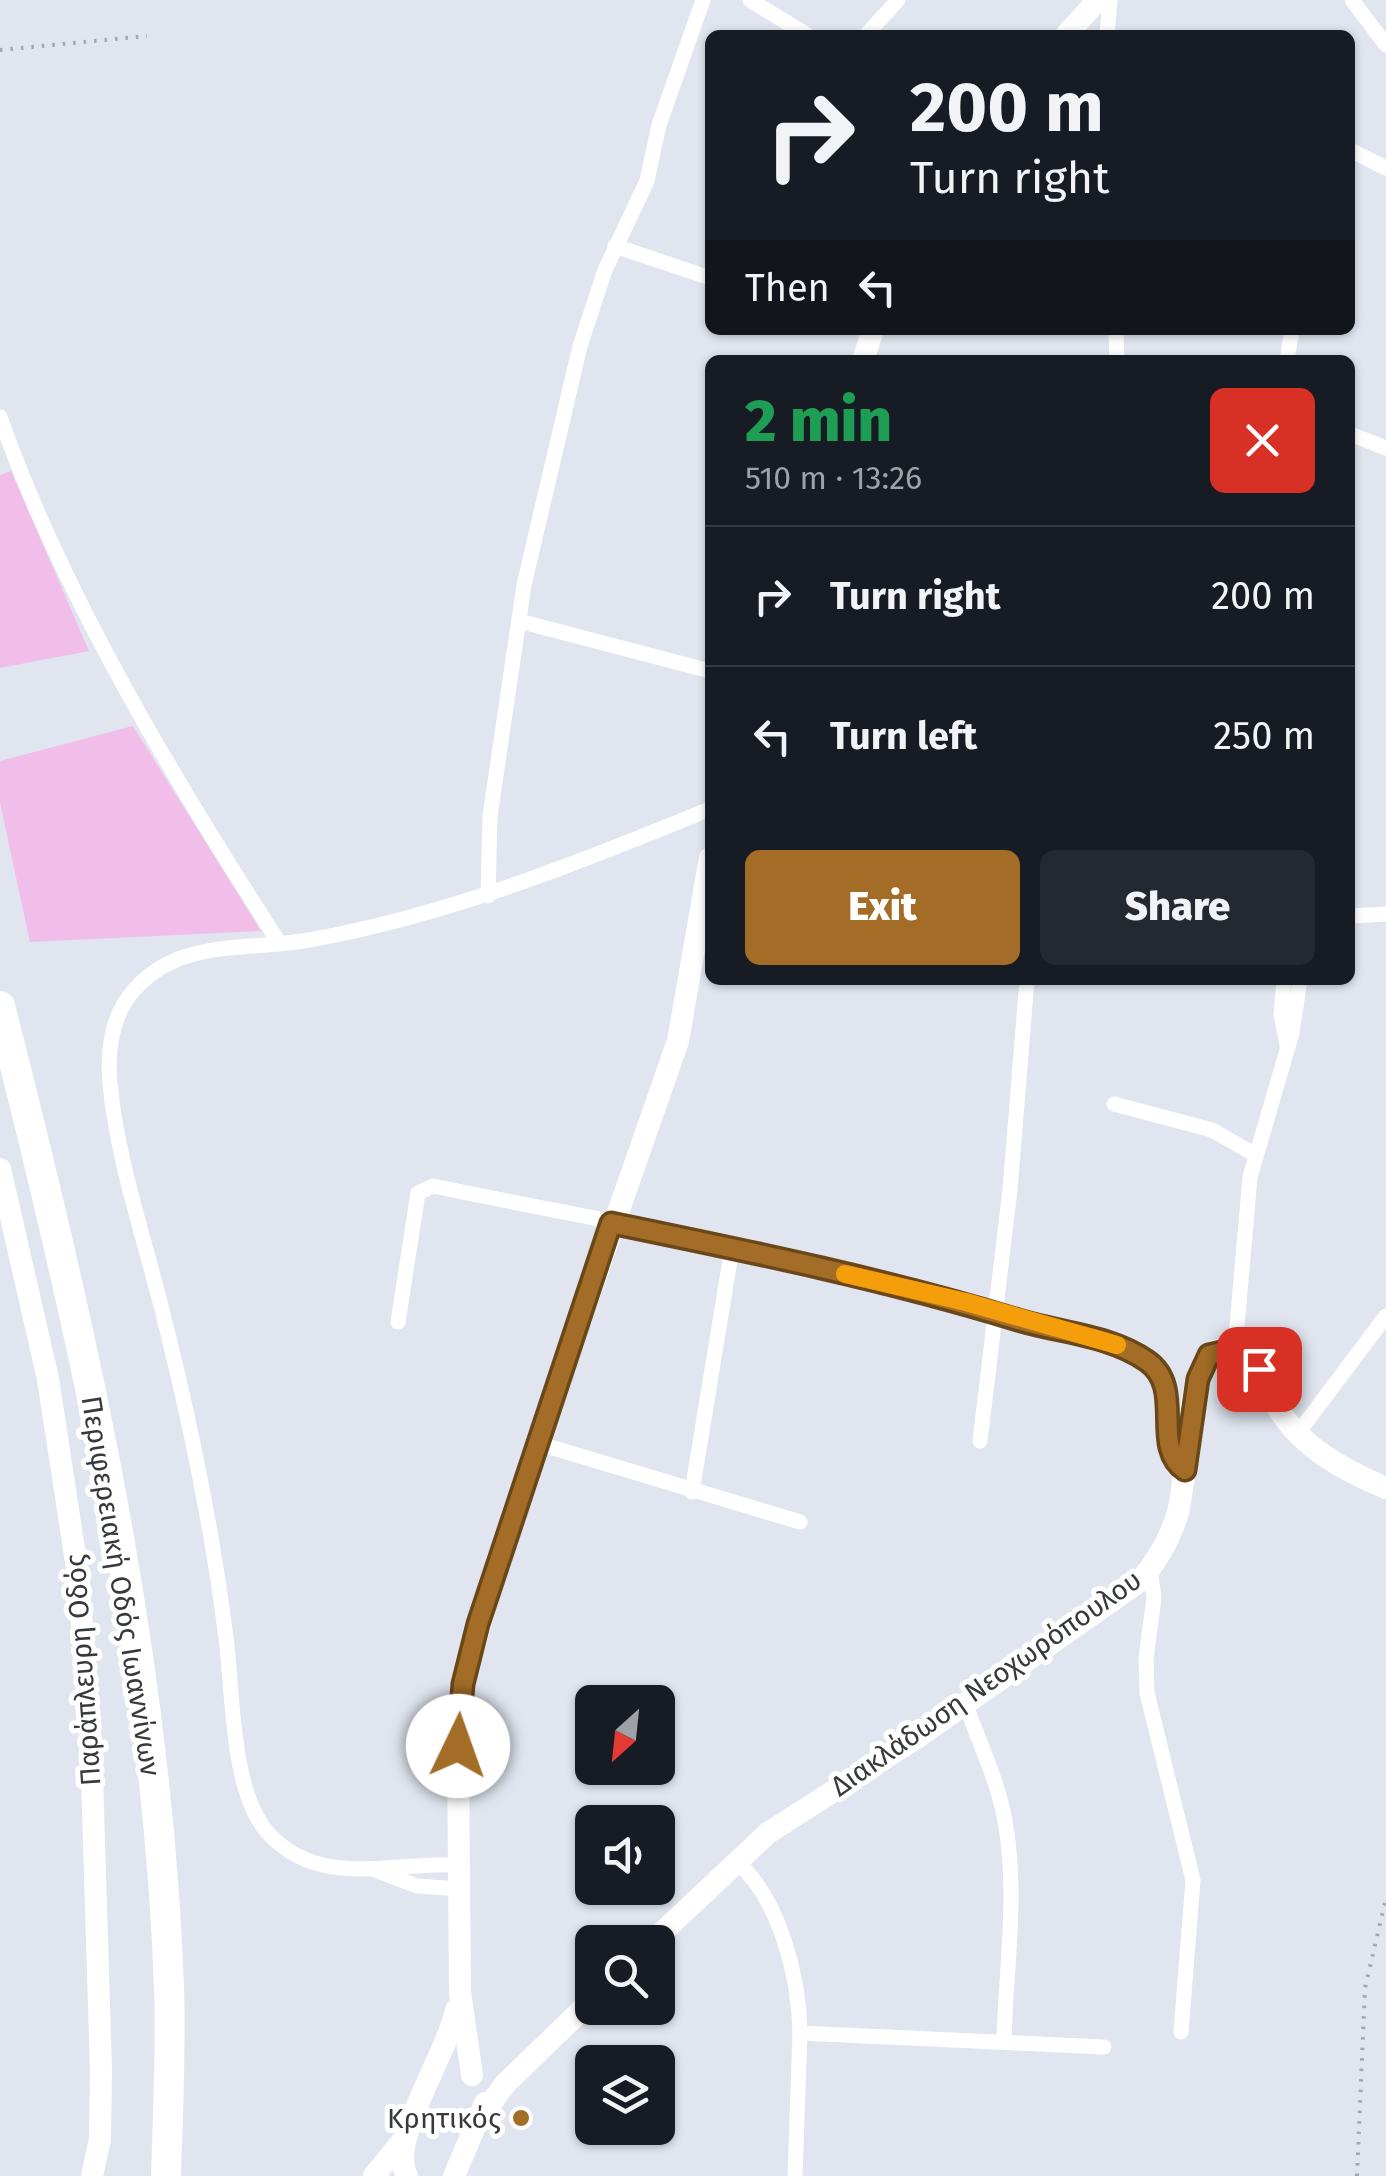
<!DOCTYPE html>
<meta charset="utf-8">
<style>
:root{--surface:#171b24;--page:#242831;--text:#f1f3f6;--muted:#9ea1a6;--line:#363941;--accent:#a36d27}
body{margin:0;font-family:"Fira Sans",sans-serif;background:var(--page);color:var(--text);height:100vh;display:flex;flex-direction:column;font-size:38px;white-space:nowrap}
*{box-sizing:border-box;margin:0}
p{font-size:32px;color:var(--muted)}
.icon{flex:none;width:55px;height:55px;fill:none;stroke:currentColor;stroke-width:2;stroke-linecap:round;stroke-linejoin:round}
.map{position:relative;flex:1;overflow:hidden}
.sheet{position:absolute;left:705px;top:355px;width:650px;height:630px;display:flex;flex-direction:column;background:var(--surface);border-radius:15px;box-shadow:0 2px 8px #0004}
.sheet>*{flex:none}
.guide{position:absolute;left:705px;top:30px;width:650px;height:305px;border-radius:15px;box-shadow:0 2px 8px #0004;background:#171b24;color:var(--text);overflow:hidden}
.needle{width:65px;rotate:207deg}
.controls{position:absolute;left:575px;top:1685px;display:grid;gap:20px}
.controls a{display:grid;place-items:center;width:100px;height:100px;border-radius:15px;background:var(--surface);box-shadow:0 2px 8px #0004;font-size:50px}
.pin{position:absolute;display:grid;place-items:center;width:85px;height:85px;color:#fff;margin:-42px;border-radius:20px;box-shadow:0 5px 15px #0006}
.me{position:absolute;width:110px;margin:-55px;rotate:3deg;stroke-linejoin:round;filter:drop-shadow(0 0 8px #0008)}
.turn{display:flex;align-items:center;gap:35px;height:210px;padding:0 40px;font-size:45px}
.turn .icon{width:130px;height:130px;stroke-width:2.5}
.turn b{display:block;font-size:70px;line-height:85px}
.then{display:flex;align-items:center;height:95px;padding:0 40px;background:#0003;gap:20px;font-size:38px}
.round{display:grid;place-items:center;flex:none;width:105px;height:105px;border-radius:15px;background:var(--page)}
.summary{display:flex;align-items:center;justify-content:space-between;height:170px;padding:0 40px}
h1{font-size:60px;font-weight:800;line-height:75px;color:#1e9e55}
.button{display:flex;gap:20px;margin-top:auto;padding:20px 40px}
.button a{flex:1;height:115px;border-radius:15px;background:var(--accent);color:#fff;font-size:40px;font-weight:800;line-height:115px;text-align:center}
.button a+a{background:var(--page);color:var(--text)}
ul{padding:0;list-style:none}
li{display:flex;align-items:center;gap:30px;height:140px;padding:0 40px;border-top:2px solid var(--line)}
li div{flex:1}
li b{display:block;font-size:38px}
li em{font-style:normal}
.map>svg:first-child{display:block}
.green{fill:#f1beea}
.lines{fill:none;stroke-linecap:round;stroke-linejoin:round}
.path{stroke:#a3a7af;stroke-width:4;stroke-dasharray:2.5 8;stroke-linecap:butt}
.street{stroke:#fff;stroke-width:15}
.secondary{stroke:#fff;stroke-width:22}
.highway{stroke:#fff;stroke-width:30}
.route-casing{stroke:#6a4719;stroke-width:25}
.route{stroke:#a36d27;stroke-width:18}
.slow{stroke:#f59e0b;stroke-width:18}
.poi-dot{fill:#a36d27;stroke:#fff;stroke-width:4}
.labels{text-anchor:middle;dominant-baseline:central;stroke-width:10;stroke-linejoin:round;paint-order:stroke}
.street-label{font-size:28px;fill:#37393c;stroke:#fff}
.poi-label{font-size:28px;fill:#37393c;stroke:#fff;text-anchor:end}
</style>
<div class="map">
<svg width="1386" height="2176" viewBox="0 0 1386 2176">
<rect width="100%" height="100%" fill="#e0e5ef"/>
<!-- green -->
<g class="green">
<path d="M11,471L89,651L0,668V475Z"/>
<path d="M133,726L261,931L30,942L0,803V761Z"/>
</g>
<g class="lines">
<!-- path -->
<g class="path">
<path d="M0,50L147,36"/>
<path d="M1357,2176L1365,1988L1386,1898"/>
</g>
<!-- street -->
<g class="street">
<path d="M750,0L807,35"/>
<path d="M1352,0L1386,45"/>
<path d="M866,35L898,0"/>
<path d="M1107,35L1110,0"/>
<path d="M1350,150L1386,168"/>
<path d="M615,246L710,278"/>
<path d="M1116,330L1117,360"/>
<path d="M1287,360L1292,330"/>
<path d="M0,417C63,596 177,785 280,944"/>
<path d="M1350,434L1386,448"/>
<path d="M519,621L710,671"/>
<path d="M488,896L490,816L524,585L580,346L605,270L647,181L659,125L703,0"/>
<path d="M1350,916L1386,914"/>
<path d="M1284,980L1281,1015L1287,1045"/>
<path d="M1114,1104L1212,1130L1254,1154"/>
<path d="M398,1322L418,1193L433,1186C628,1226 828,1259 1018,1320C1061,1333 1109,1335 1147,1361C1186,1388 1150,1446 1185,1470"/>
<path d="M1235,1349L1250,1177L1292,1033L1300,980"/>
<path d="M1298,1433L1386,1316"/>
<path d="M980,1441L1010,1190L1027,980"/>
<path d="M537,1443L800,1522"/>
<path d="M692,1492L732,1248"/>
<path d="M1150,1569L1154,1598L1146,1658L1147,1693L1193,1880L1181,2032"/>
<path d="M965,1703C979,1742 998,1781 1005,1821C1018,1892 1006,1968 1004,2039"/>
<path d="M736,1861C780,1899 799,1977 800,2033L1104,2047"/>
<path d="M460,1865C393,1861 320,1890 268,1833C231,1792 233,1692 226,1638C212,1526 189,1416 161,1306C143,1234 117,1158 110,1084C107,1050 112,1014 135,989C180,938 249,951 309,940C449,915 578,863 710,809"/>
<path d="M375,1870L417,1886L459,1889"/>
<path d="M795,2176L800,2033"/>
</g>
<!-- secondary -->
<g class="secondary">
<path d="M1066,35L1098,0"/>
<path d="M863,360L873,330"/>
<path d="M0,1169L48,1379L78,1575L91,1744L101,2071L100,2139L92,2176"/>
<path d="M652,1942L768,1833L918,1737L1140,1581C1157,1561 1171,1537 1178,1512C1189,1471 1183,1378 1214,1351L1229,1348L1248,1355C1262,1369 1265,1387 1275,1403C1298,1446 1343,1470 1386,1488"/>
<path d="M472,2075L460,1992L458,1745L463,1684L514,1510L678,1041L710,858"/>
<path d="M482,2116L505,2084L592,2000"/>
<path d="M374,2176L403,2140"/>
<path d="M407,2176C387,2142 448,2053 456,2010"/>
<path d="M454,2176L485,2103"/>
</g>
<!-- highway -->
<path class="highway" d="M0,1006C82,1328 157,1654 169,1987C171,2050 168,2113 166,2176"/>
</g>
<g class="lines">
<!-- route casing -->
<g class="route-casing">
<path id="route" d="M458,1746L463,1684L478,1624L611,1223C747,1251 885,1279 1018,1320C1061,1333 1110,1335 1147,1361C1186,1388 1150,1446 1185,1470L1198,1379L1209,1355L1235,1349L1248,1355L1259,1369"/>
</g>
<!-- route -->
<use href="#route" class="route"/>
<!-- slow -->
<path class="slow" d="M845,1274L966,1302L1117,1345"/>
</g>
<!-- markers -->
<circle class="poi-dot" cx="521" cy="2118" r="10"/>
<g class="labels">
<!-- street labels -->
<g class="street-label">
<text transform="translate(121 1586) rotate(81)">Περιφερειακή Οδός Ιωαννίνων</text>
<text transform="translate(83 1670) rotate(-94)">Παράπλευρη Οδός</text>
<text transform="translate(986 1683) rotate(-35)">Διακλάδωση Νεοχωρόπουλου</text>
</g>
<!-- poi labels -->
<g class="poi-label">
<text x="501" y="2118">Κρητικός</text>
</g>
</g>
</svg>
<div class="controls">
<a><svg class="needle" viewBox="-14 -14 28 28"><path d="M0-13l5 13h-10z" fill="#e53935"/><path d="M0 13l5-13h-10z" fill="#9ea1a6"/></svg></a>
<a><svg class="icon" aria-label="sound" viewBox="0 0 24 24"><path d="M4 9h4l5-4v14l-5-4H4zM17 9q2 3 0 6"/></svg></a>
<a><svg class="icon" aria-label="search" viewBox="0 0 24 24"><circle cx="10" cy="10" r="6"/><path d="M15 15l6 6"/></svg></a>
<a><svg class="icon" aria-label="layers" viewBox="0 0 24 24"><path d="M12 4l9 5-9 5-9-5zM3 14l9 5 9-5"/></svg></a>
</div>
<div class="pin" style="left:1259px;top:1369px;background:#d93025"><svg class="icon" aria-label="arrive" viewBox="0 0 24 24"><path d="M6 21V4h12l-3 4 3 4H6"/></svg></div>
<svg class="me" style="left:458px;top:1746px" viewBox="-20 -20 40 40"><circle r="19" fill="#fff"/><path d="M0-13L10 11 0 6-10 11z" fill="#a36d27"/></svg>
<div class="guide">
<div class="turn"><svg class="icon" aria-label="right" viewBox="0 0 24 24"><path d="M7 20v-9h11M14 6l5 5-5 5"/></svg><div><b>200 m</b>Turn right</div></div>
<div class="then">Then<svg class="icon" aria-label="left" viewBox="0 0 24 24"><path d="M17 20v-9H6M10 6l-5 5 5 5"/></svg></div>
</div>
<section class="sheet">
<div class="summary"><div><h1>2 min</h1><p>510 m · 13:26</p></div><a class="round" style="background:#d93025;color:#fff"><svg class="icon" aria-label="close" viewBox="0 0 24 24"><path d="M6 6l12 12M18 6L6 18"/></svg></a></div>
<ul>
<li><svg class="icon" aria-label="right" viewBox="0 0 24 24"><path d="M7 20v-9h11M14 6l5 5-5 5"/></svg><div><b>Turn right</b></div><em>200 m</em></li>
<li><svg class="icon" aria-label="left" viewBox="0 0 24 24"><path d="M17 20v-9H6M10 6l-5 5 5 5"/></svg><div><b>Turn left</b></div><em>250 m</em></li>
</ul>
<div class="button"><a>Exit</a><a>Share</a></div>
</section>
</div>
